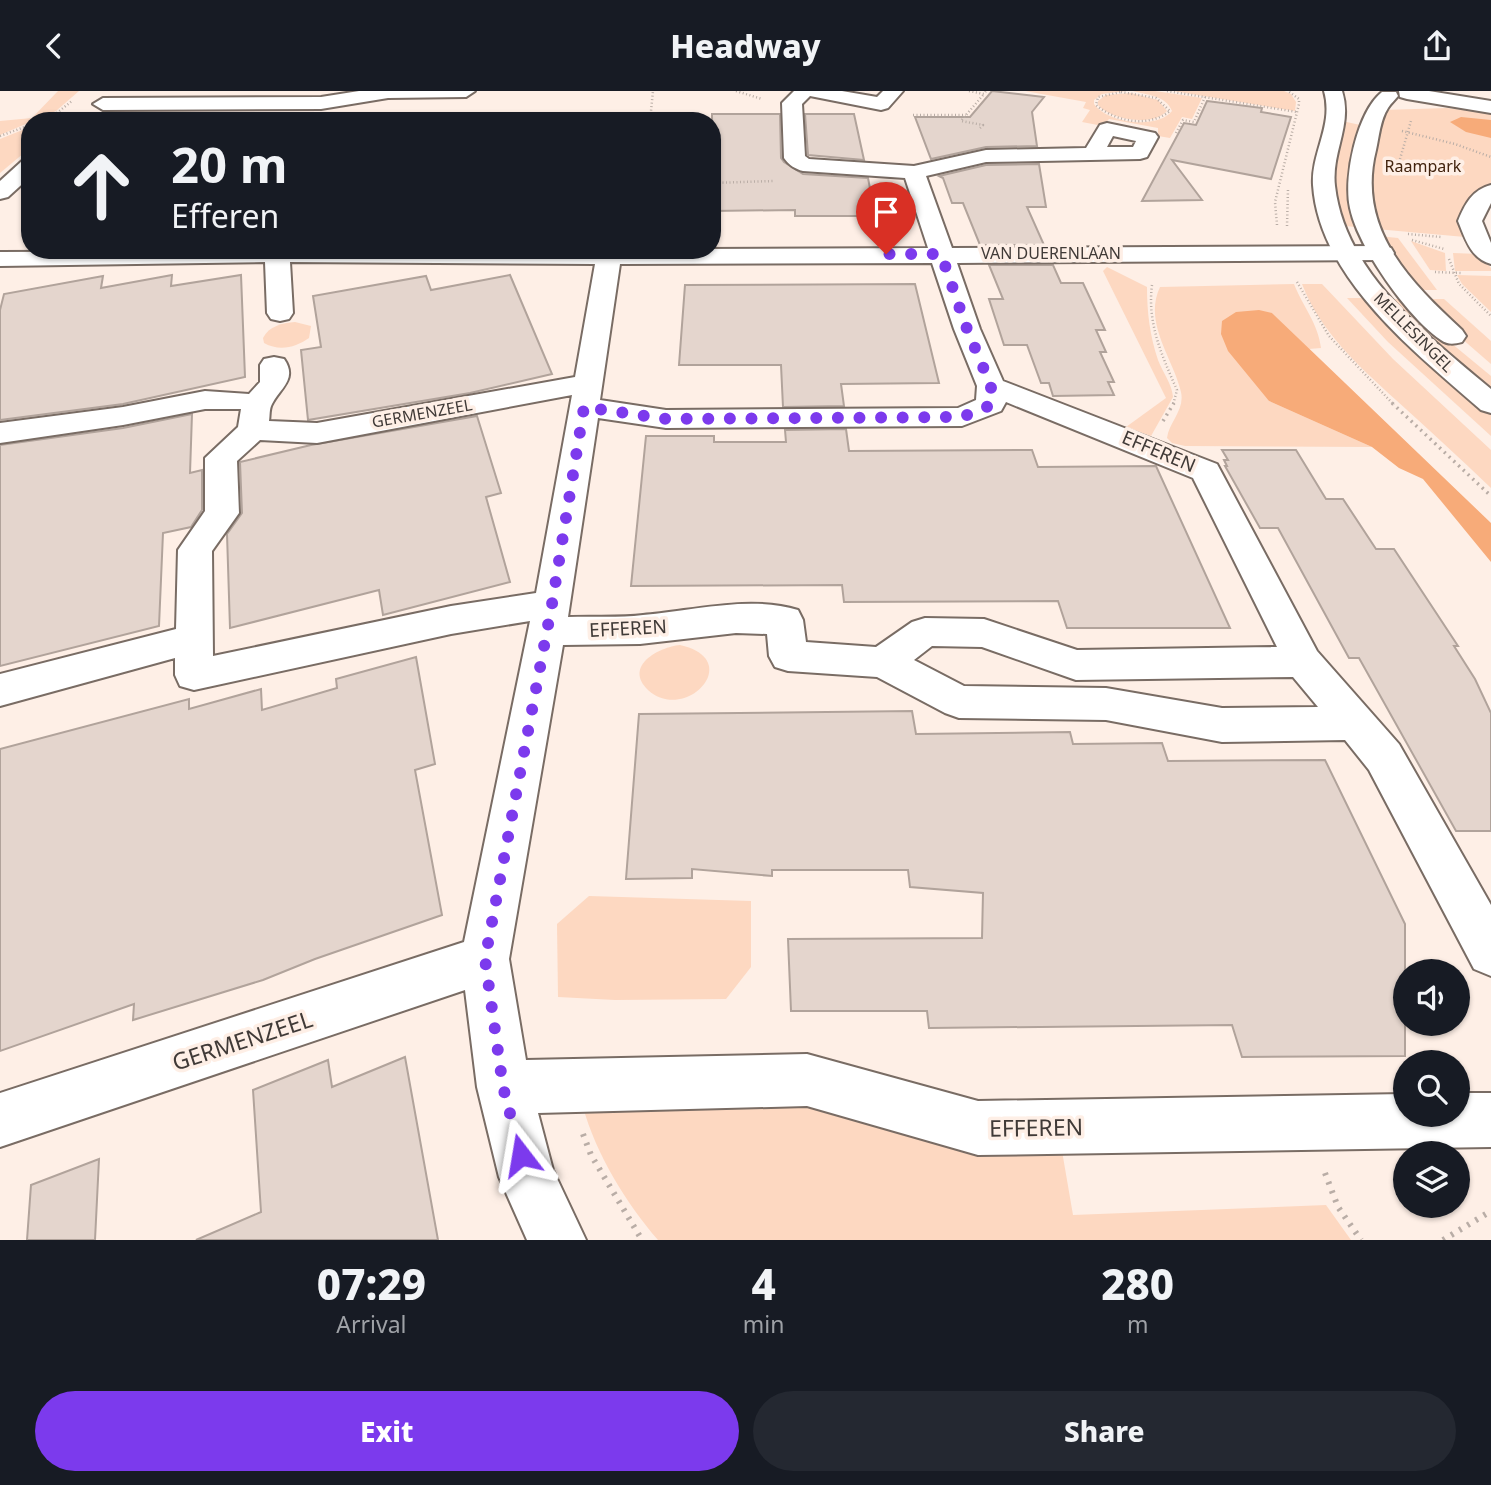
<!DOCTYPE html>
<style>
:root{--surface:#171b24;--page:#242831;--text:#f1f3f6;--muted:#9ea1a6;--accent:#7c3aed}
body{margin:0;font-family:"Noto Sans",sans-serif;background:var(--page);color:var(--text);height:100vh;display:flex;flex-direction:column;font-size:26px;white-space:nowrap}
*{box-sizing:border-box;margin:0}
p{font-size:23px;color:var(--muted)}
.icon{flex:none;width:38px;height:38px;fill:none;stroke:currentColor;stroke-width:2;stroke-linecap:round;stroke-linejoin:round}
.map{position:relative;height:1149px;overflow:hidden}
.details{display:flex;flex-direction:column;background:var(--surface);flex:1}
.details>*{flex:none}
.guide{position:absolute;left:21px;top:21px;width:700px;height:147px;border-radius:28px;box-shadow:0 2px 5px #0004;background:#171b24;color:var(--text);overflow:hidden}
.controls{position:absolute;left:1393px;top:868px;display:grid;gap:14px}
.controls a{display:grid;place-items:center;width:77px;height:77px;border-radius:50%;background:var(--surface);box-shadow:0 2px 5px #0004;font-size:35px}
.pin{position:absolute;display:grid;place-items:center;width:60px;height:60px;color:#fff;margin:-72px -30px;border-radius:50% 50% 50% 0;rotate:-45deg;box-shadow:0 0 7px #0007}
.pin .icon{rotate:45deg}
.me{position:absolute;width:77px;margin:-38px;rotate:346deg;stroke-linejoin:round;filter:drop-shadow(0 0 5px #0008)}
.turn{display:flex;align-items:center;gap:24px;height:147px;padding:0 35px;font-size:32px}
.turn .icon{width:91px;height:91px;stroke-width:2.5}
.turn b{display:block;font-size:49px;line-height:60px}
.eta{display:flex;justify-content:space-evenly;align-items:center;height:119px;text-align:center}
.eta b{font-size:42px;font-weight:800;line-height:49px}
.primary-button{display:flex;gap:14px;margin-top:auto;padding:14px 35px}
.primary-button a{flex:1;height:80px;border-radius:42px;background:var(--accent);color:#fff;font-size:28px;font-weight:800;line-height:80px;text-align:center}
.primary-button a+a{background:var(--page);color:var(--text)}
header{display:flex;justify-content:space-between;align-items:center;height:91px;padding:0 35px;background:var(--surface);font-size:32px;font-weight:800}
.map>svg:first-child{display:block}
.green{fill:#fdd8c1}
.water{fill:#f7ab79}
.building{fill:#e4d5cd;stroke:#b1a39b;stroke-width:2}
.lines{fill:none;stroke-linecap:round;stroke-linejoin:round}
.street-casing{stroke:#796c64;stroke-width:4}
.secondary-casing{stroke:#796c64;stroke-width:4}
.path-far2{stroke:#b9ada6;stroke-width:2.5;stroke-dasharray:1 2.5;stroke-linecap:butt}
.path-far1{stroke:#b9ada6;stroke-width:3.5;stroke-dasharray:2 4.5;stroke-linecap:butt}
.path{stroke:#b9ada6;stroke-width:6;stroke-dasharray:2.5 7;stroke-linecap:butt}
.street{fill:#fff;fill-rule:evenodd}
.secondary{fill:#fff;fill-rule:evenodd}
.route{stroke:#7c3aed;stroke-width:12;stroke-dasharray:0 21.6}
.labels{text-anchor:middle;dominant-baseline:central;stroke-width:7;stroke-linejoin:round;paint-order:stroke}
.far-park-label{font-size:16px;fill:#41230e;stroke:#feefe6}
.far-street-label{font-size:16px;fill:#403a37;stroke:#feefe6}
.street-label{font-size:19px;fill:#403a37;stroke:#feefe6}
.near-street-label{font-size:23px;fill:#403a37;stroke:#feefe6}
</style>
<header><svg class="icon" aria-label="back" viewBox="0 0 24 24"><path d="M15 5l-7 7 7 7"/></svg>Headway<svg class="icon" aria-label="share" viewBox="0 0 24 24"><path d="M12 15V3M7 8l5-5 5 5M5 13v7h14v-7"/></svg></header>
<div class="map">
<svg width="1491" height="1149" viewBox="0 0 1491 1149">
<rect width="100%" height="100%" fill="#feefe6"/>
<!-- green -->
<g class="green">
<path d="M58,0H79L56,20L0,44V30L32,27Z"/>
<path d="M1025,0H1127L1102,3L1094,9V13C1107,32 1157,39 1172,20C1166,4 1146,4 1133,0H1155L1202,7L1192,28L1182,26L1170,47L1158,45V37L1109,28L1103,35L1082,31L1090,19L1083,17L1086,11Z"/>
<path d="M1173,0H1284L1291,3L1296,11L1295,20Z"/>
<path d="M1131,2L1158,9L1167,20C1152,36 1112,29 1098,14V10L1106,4Z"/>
<path d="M1447,17L1491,22V94C1466,105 1454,119 1465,146L1376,138L1364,99L1383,19Z"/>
<path d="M1342,30L1365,35L1362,137L1339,134L1330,99Z"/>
<path d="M30,36V57L0,82V48Z"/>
<path d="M1378,145L1398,147L1437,199H1415Z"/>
<path d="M1411,150L1445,162L1446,180L1430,179Z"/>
<path d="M1453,162L1479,163L1491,177V180H1455Z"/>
<path d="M1107,176L1147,196C1147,222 1150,245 1158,269C1163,282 1172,293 1173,306L1151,345L1126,336L1166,307L1103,180Z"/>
<path d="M1457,184L1491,185V221L1462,193Z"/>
<path d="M1294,193C1303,216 1318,232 1321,257L1309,258L1272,222L1236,221L1269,310L1372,356L1185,355L1172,352L1167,347C1169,331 1185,319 1181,301C1173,267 1143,232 1160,196Z"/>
<path d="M1302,193H1322L1393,268L1491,359V397C1460,367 1428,338 1396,309C1359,275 1321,242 1302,193Z"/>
<path d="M1347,207H1371L1491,318V345L1388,251Z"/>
<path d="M1386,208H1409L1451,252L1491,285V306Z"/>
<path d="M1424,208H1444L1491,250V273L1453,240Z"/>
<path d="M295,231L311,235L309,247C296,256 280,261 264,252L263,247C269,235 282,232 295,231Z"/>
<path d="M680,554C746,569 685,633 648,599C623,575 659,556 680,554Z"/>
<path d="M589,805L751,810V876L726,908L615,909L558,906L557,833Z"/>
<path d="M778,1010L1062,1060L1073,1124L1326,1114L1351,1149H658C626,1112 596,1063 583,1016Z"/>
</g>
<!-- water -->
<g class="water">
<path d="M1461,26L1491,29V47L1466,41L1450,31Z"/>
<path d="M1259,219L1272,222L1491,432V471L1423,388L1399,377L1372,356L1269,310L1228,260L1221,243L1222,230L1236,221Z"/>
</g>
<!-- building -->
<g class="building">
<path d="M992,0L1044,6L1032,21L1037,55L986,56L931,68L915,26H970Z"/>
<path d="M1207,10L1262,17L1261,21L1291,26L1271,88L1172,69L1202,109L1142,110L1184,32L1196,34Z"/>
<path d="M712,23H780L781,67L784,71L803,83L868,87L873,113H865L867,125H795V119L712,120Z"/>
<path d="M805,23H854L864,69L808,64Z"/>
<path d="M1039,73L1046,116H1027L1044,154H980L963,112H952L943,87L939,85L986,74Z"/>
<path d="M989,174H1053L1061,192H1083L1105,239H1096L1106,261H1100L1114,291H1108L1114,304L1053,305L1049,292H1041L1027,254H1004L989,208H1003Z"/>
<path d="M172,184L171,195L241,184L245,286L123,313L0,329V219L4,203L103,185L101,197Z"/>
<path d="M510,184L552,283L470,302L308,329L301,259L321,256L313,205L426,185L431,199Z"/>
<path d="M915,193L939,292L841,293L844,315L783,316L781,274H679L685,194Z"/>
<path d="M192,323L190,382L202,379V419L191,436L163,442L159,535L0,575V354L123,337Z"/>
<path d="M477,325L501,402L486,406L510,491L383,524L379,499L230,537L227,443L242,422L240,371L311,354Z"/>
<path d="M846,338L849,360L1032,359L1038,376L1156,375L1230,537H1067L1058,510L844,511L842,494L631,495L646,345H714V351H786L785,339Z"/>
<path d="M1222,359H1296L1326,408H1343L1376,458H1394L1458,555H1454L1475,588L1491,622V740H1456L1359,567H1349L1278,437H1260L1225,375H1227L1224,369H1228Z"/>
<path d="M416,566L435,673L415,679L442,824L315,868L263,889L133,929L134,913L0,960V658L189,608V618L261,598L262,619L337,597L336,588Z"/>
<path d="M912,620L916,643L1070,641L1073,653L1162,652L1168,670L1325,669L1405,833V965L1242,966L1232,934L929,937L927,920H791L788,848L982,847L983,802L910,796L908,779H772V785L692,778V787L626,788L639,623Z"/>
<path d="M405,966L438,1149H196L261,1121L253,999L328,969L332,996Z"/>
<path d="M99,1068L95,1149H27L31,1094Z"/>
</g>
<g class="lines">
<!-- street casing -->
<g class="street-casing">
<g id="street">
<path d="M359,0H475L466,6L388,7L321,18L103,19L93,13L103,7L321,6Z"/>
<path d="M794,0H842L877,6L883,0H903L888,17L881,19L810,5L802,13L805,65L809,68L914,75L986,59L1086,57L1100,34L1107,32L1155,42L1158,46L1147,66L1140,68L986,71L926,85L952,157L1382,155L1391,157L1394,162L1391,167L1382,169L957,172L980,238L1003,290L1217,373L1317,560L1399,653L1491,814V885L1474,878L1369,679L1345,649L1222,651L1106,629L959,627L945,622L877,586L788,580L775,576L769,565L767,543L736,542L640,553L563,554L509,868L526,969L807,963L978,1010L1405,1003V1024H1458V1002H1491V1056L978,1064L807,1015L538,1022L553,1079L586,1149H527L499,1086L477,996L465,899L0,1056V1002L464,851L530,530L451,543L194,599L180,595L175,584V567L0,615V583L176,538L178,459L205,420V367L238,336L241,318H205L123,334L0,352V332L123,316L205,300L249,303L260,291V274L264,268L274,266L284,268C298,288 280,297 272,313C269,318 270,325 269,330L317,332L575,286L595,173L290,171L293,222L289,228L280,230L271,228L267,222L265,171L0,175V161L928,157L905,87L803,80C795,78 789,74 784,67L782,12ZM1113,45L1136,50L1133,56H1107ZM932,172L954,238L977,295L976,309L958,317L666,319L600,309L620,173ZM572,304L536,502L451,515L213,565L212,460L239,422L237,370L260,349L317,352ZM1006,311L1193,387L1277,556L1077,559L984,528L925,527L912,531L876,556L806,551L803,529L798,519C750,504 692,520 643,524C619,527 593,525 568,526L598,327L666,337L962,335L1001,320ZM932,555L982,556L1076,589L1293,586L1318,616L1222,617L1106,597L964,595L914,569Z"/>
<path d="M30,69V86L8,106L0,108V90L22,70Z"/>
<path d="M1491,94V112L1482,130L1491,152V173C1471,168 1465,147 1458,130C1465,113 1472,99 1491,94Z"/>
</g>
</g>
<!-- secondary casing -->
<g class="secondary-casing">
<g id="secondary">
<path d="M1324,0H1342C1353,34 1331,61 1335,95C1345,183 1428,245 1491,298V322L1481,319C1416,262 1319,187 1313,94C1311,61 1334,34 1324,0Z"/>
<path d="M1399,0H1429L1491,10V22L1407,8L1400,6Z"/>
<path d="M1382,1H1396L1398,5C1395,9 1391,12 1388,17C1380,29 1379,46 1376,59C1356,137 1409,190 1462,239L1466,245L1462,251C1454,253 1448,254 1441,249C1408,227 1358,156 1350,117C1343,87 1357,21 1382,1Z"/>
</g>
</g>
<!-- path-far2 -->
<g class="path-far2">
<path d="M736,0L762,8"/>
<path d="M969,0L984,3L986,0"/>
<path d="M1167,0L1297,21"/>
<path d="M1121,1L1156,7L1170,20C1148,37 1116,31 1096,14L1098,6Z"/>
<path d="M913,24H966"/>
<path d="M41,30L53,25L72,10"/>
<path d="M650,30L653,0"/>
<path d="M980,37L983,34L961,30L984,3"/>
<path d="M1402,40L1455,53L1491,66"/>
<path d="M1176,42L1183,29L1194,31L1205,6"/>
<path d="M0,45L30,34"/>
<path d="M1400,68L1411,30"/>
<path d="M712,92L773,90"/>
<path d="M1277,134L1275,111L1299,13V8L1288,0"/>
<path d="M1287,135L1288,98"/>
<path d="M1408,143L1441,146"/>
<path d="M1412,149L1444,158"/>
<path d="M1449,168L1459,193L1491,225"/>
<path d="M1435,181L1461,182"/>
<path d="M1297,191L1329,245L1394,314"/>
<path d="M1152,194C1147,232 1162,265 1177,299L1173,314"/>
</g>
<!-- path-far1 -->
<g class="path-far1">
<path d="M1392,312L1491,405"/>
<path d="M1163,330L1174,312"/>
</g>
<!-- path -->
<g class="path">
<path d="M583,1043L591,1064L642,1149"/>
<path d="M1325,1082L1338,1116L1361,1149"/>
<path d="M1443,1149L1491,1120"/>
</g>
<!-- street -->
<use href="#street" class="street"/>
<!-- secondary -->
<use href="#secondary" class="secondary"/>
</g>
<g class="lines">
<!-- route -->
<path class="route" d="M521,1064L503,996L485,868L552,513L584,316L666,328L962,326L991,314V295L967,238L941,163H886"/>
</g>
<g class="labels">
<!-- far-park labels -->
<g class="far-park-label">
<text x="1423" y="75">Raampark</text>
</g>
<!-- far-street labels -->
<g class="far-street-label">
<text x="1051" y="162">VAN DUERENLAAN</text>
<text transform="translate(1414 241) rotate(45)">MELLESINGEL</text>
<text transform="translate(422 322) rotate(-10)">GERMENZEEL</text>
</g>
<!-- street labels -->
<g class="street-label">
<text transform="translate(1159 360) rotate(23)">EFFEREN</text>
<text transform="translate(628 537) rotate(-3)">EFFEREN</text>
</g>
<!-- near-street labels -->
<g class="near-street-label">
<text transform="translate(242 949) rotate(-18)">GERMENZEEL</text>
<text transform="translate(1036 1036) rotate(-1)">EFFEREN</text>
</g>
</g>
</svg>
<div class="controls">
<a><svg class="icon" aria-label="sound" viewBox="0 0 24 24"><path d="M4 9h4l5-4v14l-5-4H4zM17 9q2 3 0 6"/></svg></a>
<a><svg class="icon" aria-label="search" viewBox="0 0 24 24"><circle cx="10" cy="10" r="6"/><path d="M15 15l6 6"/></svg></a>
<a><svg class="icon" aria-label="layers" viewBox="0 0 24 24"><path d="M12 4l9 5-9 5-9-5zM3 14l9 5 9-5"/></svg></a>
</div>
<div class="pin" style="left:886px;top:163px;background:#d93025"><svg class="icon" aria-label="arrive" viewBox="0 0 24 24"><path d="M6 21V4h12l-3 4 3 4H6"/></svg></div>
<svg class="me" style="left:521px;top:1064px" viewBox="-20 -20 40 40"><path d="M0-17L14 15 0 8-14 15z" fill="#7c3aed" stroke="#fff" stroke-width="4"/></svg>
<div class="guide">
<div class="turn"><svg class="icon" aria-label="ahead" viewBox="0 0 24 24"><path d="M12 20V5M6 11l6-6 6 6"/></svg><div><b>20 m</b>Efferen</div></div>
</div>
</div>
<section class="details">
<div class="eta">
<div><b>07:29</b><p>Arrival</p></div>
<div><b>4</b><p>min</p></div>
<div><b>280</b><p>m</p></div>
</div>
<div class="primary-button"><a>Exit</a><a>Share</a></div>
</section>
